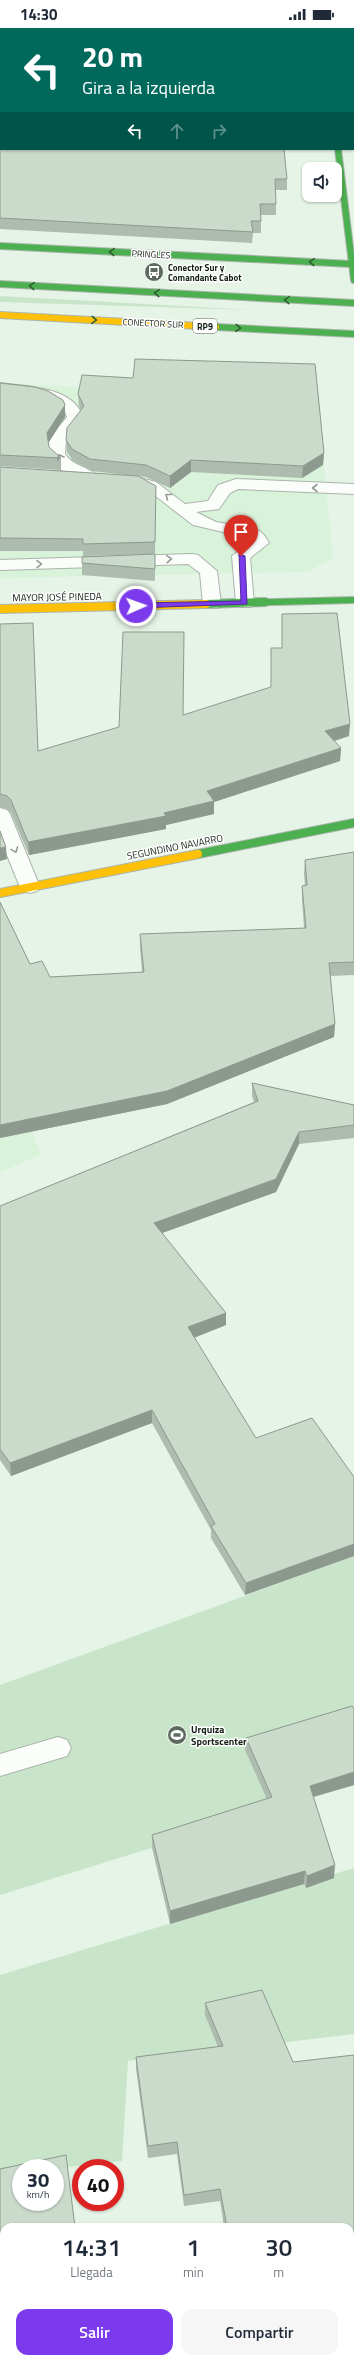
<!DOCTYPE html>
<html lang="es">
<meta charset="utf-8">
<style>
:root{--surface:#fff;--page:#f6f6f7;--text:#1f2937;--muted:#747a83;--accent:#7c3aed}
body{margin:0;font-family:"Titillium Web",sans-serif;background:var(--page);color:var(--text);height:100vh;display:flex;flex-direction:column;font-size:15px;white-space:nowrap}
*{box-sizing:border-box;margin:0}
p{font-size:13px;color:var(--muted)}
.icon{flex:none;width:22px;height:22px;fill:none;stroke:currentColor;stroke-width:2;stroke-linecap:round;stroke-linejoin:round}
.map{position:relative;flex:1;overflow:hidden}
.details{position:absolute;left:0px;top:2195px;width:354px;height:140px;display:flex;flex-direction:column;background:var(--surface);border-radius:12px 12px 0 0;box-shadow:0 1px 3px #0004}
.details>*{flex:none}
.top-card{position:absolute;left:0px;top:0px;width:354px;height:122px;box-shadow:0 1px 3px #0004;background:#00695c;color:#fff;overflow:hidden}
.tools{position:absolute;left:302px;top:134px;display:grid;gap:8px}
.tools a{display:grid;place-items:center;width:40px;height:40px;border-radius:8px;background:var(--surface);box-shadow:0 1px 3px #0004;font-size:20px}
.speed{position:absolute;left:12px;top:2131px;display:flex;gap:8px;font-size:20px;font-weight:700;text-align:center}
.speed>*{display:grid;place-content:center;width:52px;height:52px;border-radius:50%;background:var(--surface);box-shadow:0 1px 3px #0004;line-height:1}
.speed small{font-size:10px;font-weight:400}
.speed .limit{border:6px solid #d22;background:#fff;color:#111}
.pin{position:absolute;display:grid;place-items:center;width:34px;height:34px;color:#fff;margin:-41px -17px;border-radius:50% 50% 50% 0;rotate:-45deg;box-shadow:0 0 4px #0007}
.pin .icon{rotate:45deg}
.me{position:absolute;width:44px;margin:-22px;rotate:88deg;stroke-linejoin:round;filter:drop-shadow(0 0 3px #0008)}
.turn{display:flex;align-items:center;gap:14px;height:84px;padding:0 16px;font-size:18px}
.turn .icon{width:52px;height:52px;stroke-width:2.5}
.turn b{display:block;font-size:28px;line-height:34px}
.lanes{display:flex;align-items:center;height:38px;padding:0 16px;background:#0003;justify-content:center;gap:20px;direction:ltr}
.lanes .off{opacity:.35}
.eta{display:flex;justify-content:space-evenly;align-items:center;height:68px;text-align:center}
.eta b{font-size:24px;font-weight:600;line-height:28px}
.button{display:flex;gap:8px;margin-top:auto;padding:8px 16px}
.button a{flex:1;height:46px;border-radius:12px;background:var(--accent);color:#fff;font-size:16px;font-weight:600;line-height:46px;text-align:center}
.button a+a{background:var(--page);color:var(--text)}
.status{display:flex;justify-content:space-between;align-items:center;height:28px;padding:0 20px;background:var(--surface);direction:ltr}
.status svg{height:11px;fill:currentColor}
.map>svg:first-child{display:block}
.built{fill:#d9f2da}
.green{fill:#c8e5ca}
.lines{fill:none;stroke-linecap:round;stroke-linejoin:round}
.lane-casing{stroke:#aab5ab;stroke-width:2}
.fast-far1-casing{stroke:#aab5ab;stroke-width:8}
.fast-casing{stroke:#aab5ab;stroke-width:10}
.slow-far1-casing{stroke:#aab5ab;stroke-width:8}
.slow-casing{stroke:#aab5ab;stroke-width:10}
.lane{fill:#fbfdfb;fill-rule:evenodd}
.fast-far1{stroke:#4caf50;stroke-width:6}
.fast{stroke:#4caf50;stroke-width:8}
.slow-far1{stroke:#ffc107;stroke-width:6}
.slow{stroke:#ffc107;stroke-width:8}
.wall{fill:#aebbaf}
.shaded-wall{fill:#8d998e}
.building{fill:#cadacb;stroke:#8d998e;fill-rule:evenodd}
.oneway{stroke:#2e6030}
.oneway2{stroke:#949994}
.route{fill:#7c3aed;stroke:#51269a}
.labels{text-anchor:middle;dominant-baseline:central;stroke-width:3;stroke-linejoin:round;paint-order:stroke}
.far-street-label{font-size:9px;fill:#151f16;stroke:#fefffe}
.far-poi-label{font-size:9px;font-weight:bold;fill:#151f16;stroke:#fefffe;text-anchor:start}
.shield{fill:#fefffe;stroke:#5b625c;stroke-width:1}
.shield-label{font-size:9px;font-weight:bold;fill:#151f16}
.street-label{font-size:10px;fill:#151f16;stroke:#fefffe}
.poi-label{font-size:10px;font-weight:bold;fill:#151f16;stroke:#fefffe;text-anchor:start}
</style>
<div class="status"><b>14:30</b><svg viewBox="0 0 49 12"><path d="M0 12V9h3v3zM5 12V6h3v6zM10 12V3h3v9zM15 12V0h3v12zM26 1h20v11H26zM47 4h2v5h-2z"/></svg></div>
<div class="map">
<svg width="354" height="2335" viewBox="0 0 354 2335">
<rect width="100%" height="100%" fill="#e5f4e6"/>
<!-- built -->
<g class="built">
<path d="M0,355L317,371L333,530L307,544L0,550Z"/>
<path d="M0,1023L41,1127L0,1144Z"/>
</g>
<!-- green -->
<g class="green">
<path d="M0,268L253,282L0,274Z"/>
<path d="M354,1528V1757L0,1867V1657Z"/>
<path d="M354,1840V2006L128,2033L122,2133L68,2139L21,2140L0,2152V1947Z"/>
</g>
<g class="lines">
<!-- lane casing -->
<g class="lane-casing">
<g id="lane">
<path d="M0,355C27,359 73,358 83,389L66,412L65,426C73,439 92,439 99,450L97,454C81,458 48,439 48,420C48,408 60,398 67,389L65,383L43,370L0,365Z"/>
<path d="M128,447L156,454L185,476L208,473L218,457L236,451L354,456V466L238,461L230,465L219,481L196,484L216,494L255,501C263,504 265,508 269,515L250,530L254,575L251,579H239L236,575L232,528L251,514L249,510L193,497L153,466L136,458L122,456L120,452L122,448Z"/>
<path d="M192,526L198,527L217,543L221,576L218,580H206L203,576L200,545L188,536L0,542V532Z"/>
<path d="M0,780L7,782L10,786L40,859L37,863L30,865L23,863L20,859L0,810Z"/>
<path d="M58,1709L67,1712L71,1720L67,1728L0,1748V1726Z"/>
</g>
</g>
<!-- fast-far1 casing -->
<g class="fast-far1-casing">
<g id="fast-far1">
<path d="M338,121L354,252"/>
<path d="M0,218L351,236"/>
<path d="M0,256L354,275"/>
<path d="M216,299L354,306"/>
<path d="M228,575L354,572"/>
</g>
</g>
<!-- fast casing -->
<g class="fast-casing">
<g id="fast">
<path d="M206,576L265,574"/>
<path d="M198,826L354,795"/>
</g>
</g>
<!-- slow-far1 casing -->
<g class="slow-far1-casing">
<path id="slow-far1" d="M0,287L216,299"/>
</g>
<!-- slow casing -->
<g class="slow-casing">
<g id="slow">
<path d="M0,581L206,576"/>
<path d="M0,865L198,826"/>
</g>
</g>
<!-- lane -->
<use href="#lane" class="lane"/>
<!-- fast-far1 -->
<use href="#fast-far1" class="fast-far1"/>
<!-- fast -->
<use href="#fast" class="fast"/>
<!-- slow-far1 -->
<use href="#slow-far1" class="slow-far1"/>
<!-- slow -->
<use href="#slow" class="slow"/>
</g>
<!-- wall -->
<g class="wall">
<path d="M0,0H272V1H1L287,151V162H275L276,176V187H261V205H253L252,215L0,201Z"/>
<path d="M0,355L65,377V389L48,415L49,419L61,430V442L0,438V439L156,458L155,526L83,528V523H0Z"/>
<path d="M78,366L324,425L323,437L302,450L191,444L170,460L146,449L91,443L73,433L67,424L66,412L81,382L79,378Z"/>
<path d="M155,526V553L82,547V535Z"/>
<path d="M0,596L38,723L183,687L349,708L334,713L341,720L340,733L214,774V786L166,797V801L29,827L11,785L7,781L0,779Z"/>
<path d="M354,824V947L330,948L335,996L334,1009L167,1076L0,1110V874L30,936L50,949L142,944L140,919V906L304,900L302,871V858H305L304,845L305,832Z"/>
<path d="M252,1055L354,1077V1110L299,1116L276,1164L162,1205L226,1285V1297L194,1310L256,1410L354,1449V1528L245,1567L211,1510V1502L152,1395L11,1448L0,1432V1178L254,1074L252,1068Z"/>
<path d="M354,1681V1757L313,1769L334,1850L306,1860L304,1856L170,1896L152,1820V1807L267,1771L245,1722L246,1710Z"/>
<path d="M205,1975L293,2034L354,2027V2296H350V2199H224L220,2173L184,2178L177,2126L148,2130L136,2041V2029L218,2019L205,1987Z"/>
</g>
<!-- shaded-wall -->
<g class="shaded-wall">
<path d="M65,377V389L47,417V405Z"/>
<path d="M324,425L323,437L302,450L303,438Z"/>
<path d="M191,432V444L170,460V448Z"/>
<path d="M350,696L349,708L325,716V703Z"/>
<path d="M341,720L340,733L214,774V786L166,797V801L29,827L28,814L164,785L207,763Z"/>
<path d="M6,819L7,831L0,833V820Z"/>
<path d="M335,996L334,1009L167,1076L0,1110V1097Z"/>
<path d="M299,1104V1116L276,1164L154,1208V1195Z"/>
<path d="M226,1285V1297L188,1312V1299Z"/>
<path d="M152,1382V1395L11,1448L10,1435Z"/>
<path d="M354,1516V1528L245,1567L246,1555Z"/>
<path d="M354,1744V1757L309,1770L310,1758Z"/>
<path d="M335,1837L334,1850L306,1860L307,1848Z"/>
<path d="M305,1843L304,1856L170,1896V1883Z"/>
</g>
<!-- building -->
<g class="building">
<path d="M0,0H269V1H1V121H284L287,151H275L276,176H260L261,193H251L253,204L0,190Z"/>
<path d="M135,331L315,336L324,425L303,438L191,432L170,448L146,437L90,431L72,421L66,412L67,400L84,378L78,366L82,347L133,350Z"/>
<path d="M0,355L35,359L48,363L63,372L65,377L47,405L49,419L61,430L0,427Z"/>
<path d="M0,439L138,448L156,458L155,514L83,516V511L0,510Z"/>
<path d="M155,526V541L82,535V529Z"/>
<path d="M337,585L350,696L325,703L341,720L207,763L214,773L164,785L166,788L28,814L11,772L7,768L0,766V596L33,595L38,723L119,699L123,604H184L183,687L271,659V620H282V586Z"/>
<path d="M0,803L6,819L0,820Z"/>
<path d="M354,824V934L329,935L335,996L167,1063L0,1097V874L30,936L42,933L50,949L144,944L140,906L306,900L302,858L307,857L305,832Z"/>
<path d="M252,1055L354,1077V1097L299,1104L276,1151L154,1195L226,1285L188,1299L256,1410L312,1390L354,1449V1516L246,1555L211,1498L215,1496L152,1382L10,1435L0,1421V1178L258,1073Z"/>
<path d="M352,1678L354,1681V1744L310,1758L335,1837L307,1848L305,1843L170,1883L152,1807L272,1769L246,1710Z"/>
<path d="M262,1962L293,2034L354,2027V2284L350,2285V2199H227L220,2161L184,2167L177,2114L148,2118L136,2029L223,2018L205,1975Z"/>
<path d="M66,2127L75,2199H4V2331H134V2335H0V2141ZM21,2140H55V2174H21Z"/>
<path d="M252,2331H257L258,2335H216Z"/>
</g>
<!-- one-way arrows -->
<defs><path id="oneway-chevron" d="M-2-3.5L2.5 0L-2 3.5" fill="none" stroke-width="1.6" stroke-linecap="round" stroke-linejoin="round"/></defs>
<g class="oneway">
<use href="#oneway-chevron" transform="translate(112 224) rotate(-177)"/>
<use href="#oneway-chevron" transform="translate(312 234) rotate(-177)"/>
<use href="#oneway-chevron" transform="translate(32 258) rotate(-177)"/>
<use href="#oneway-chevron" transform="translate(157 265) rotate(-177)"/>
<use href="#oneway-chevron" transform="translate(287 272) rotate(-177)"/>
<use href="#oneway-chevron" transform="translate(94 292) rotate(3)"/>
<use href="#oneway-chevron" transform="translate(238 300) rotate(3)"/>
</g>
<g class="oneway2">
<use href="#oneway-chevron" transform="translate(60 429) rotate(-119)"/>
<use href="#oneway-chevron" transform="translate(315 460) rotate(-180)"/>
<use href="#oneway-chevron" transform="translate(168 468) rotate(-142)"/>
<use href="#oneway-chevron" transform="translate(169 531) rotate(-2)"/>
<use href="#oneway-chevron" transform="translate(39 536) rotate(-2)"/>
<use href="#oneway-chevron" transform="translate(15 822) rotate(69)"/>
</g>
<!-- route -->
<path class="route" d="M239,526L245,528L247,576L136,580L132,578L136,575L241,573Z"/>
<!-- icons -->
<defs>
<g id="bus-disc" transform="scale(1)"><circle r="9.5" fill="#5e6a5f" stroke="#fefffe"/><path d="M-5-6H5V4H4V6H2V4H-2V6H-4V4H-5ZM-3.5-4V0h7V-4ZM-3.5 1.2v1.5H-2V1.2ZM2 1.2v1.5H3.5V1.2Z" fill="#fff"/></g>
<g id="stadium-disc" transform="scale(1)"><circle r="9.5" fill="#5e6a5f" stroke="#fefffe"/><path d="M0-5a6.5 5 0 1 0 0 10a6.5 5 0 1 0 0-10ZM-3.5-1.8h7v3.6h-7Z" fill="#fff"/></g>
</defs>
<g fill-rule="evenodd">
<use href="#bus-disc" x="154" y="244"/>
<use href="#stadium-disc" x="177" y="1707"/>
</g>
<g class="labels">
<!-- far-street labels -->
<g class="far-street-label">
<text transform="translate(151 226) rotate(3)">PRINGLES</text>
<text transform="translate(153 295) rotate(3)">CONECTOR SUR</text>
</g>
<!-- far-poi labels -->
<g class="far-poi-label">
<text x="168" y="239">Conector Sur y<tspan x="168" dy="10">Comandante Cabot</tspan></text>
</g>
<!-- shield labels -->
<rect class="shield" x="193" y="291" width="24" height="14" rx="3"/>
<g class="shield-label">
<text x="205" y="298">RP9</text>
</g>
<!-- street labels -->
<g class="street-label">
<text transform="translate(57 569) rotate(-1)">MAYOR JOSÉ PINEDA</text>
<text transform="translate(175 819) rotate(-11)">SEGUNDINO NAVARRO</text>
</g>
<!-- poi labels -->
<g class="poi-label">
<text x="191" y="1701">Urquiza<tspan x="191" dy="12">Sportscenter</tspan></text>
</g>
</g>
</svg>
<div class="tools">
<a><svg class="icon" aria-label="sound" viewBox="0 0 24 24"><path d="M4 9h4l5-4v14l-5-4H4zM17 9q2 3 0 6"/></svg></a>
</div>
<div class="speed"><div>30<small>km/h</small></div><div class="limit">40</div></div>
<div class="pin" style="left:241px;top:528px;background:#d93025"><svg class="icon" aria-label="arrive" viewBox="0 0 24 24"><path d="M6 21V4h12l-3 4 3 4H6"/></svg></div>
<svg class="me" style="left:136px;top:578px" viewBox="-20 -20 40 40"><circle r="17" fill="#7c3aed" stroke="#fff" stroke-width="3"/><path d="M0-11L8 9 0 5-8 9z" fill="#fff"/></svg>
<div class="top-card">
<div class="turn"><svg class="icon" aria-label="left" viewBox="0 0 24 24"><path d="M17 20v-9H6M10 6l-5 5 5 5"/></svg><div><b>20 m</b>Gira a la izquierda</div></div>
<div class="lanes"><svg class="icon" aria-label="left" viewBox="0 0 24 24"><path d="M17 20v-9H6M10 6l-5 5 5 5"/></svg><svg class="icon off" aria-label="ahead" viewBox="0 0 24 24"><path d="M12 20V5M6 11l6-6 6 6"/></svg><svg class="icon off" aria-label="right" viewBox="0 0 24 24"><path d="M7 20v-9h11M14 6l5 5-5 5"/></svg></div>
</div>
<section class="details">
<div class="eta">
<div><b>14:31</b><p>Llegada</p></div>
<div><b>1</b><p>min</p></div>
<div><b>30</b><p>m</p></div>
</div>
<div class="button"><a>Salir</a><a>Compartir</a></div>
</section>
</div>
